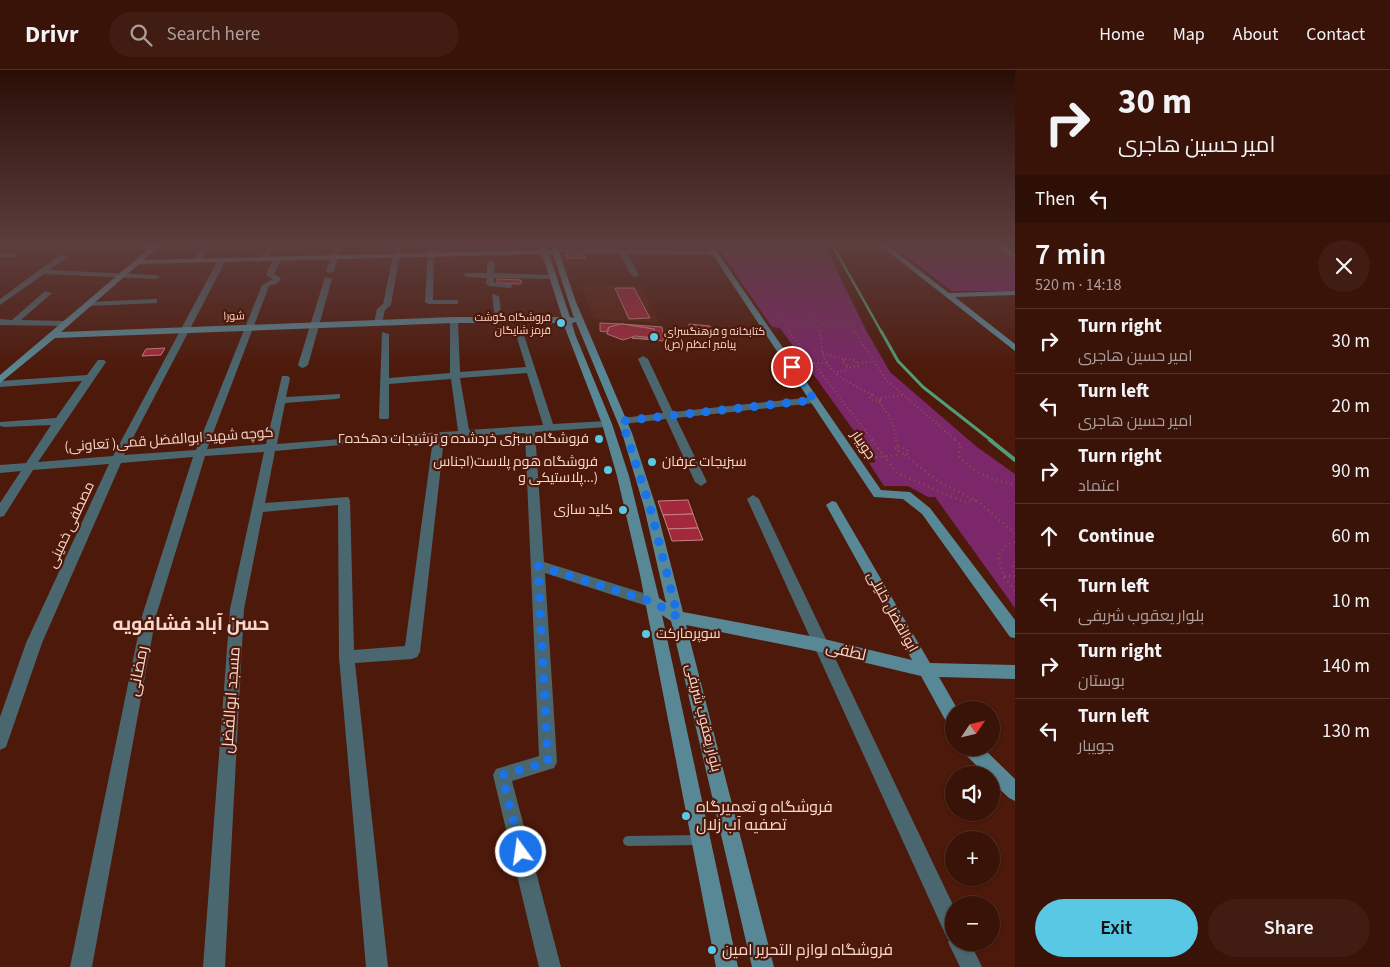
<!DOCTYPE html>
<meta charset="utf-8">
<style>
:root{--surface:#3a1308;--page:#411c12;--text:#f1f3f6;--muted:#ab9e9c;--line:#543229;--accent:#59c8e4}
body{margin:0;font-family:"Source Sans 3",Cairo,sans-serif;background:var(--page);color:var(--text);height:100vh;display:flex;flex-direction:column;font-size:19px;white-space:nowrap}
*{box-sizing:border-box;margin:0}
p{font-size:16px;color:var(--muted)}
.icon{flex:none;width:28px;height:28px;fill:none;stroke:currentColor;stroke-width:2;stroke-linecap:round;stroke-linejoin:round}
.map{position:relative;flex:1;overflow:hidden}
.sheet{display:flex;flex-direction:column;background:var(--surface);width:375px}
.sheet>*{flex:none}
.top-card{background:#3a1308;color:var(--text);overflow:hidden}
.needle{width:32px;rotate:55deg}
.fabs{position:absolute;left:945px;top:631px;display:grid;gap:10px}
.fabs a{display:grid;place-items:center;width:55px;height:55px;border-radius:50%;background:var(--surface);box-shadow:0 1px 4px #0004,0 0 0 1px var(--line);font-size:25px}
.pin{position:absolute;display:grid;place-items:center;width:42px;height:42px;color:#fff;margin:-21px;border:2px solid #fff;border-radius:50%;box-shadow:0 1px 5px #0007}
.me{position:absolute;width:55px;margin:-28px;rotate:346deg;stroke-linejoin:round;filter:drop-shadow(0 0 4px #0008)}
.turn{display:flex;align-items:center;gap:18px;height:105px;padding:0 20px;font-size:22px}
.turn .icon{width:65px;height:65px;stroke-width:2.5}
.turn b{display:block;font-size:35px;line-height:42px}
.then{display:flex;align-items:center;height:48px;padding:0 20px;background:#0003;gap:10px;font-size:19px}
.round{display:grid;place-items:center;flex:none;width:52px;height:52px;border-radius:26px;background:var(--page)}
.summary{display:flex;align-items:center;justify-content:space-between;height:85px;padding:0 20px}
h1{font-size:30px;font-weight:600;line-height:38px}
.primary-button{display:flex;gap:10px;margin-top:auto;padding:10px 20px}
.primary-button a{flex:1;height:58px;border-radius:30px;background:var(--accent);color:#111;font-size:20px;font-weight:600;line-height:58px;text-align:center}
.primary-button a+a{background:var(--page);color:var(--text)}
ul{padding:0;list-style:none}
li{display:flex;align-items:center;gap:15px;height:65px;padding:0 20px;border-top:1px solid var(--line)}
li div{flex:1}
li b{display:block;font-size:19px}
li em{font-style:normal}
header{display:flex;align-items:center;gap:30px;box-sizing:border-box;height:70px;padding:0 25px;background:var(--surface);border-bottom:1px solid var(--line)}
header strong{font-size:24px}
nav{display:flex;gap:28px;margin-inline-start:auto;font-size:18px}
.search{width:350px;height:45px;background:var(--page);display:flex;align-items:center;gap:12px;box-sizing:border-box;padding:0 18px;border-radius:28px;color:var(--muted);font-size:19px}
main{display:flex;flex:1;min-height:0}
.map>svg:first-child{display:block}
.built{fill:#591f0d}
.green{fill:#7b2769}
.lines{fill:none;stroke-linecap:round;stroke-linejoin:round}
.stream-far2{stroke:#519e76;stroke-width:2.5}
.stream-far1{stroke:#519e76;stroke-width:3}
.stream{stroke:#519e76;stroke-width:4}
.building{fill:#a3283c;stroke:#c58385}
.path-far3{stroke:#845649;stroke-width:1;stroke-dasharray:0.5 2.5;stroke-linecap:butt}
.path-far2{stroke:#845649;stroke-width:2;stroke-dasharray:1 3;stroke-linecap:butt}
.path-far1{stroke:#845649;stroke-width:2.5;stroke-dasharray:1 4;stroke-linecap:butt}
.path{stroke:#845649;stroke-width:3;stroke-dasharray:1 4.5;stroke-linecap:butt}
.lane-far1{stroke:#4a676f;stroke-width:4}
.lane{stroke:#4a676f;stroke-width:10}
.street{fill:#4a676f;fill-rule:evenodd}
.secondary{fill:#588895;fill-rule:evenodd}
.route{stroke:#1a73e8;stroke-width:9;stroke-dasharray:0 16.2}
.poi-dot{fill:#59c8e4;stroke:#4d190a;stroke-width:2}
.labels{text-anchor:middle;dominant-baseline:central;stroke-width:4.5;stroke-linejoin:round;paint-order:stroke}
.far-street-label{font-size:11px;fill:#f9d7cd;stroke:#4d190a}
.far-poi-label{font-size:11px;fill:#f9d7cd;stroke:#4d190a;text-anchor:end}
.poi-label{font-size:14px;fill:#f9d7cd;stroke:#4d190a;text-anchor:end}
.street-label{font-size:14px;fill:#f9d7cd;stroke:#4d190a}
.near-street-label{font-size:16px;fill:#f9d7cd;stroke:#4d190a}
.near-poi-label{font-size:16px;fill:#f9d7cd;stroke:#4d190a;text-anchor:start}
.district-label{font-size:19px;font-weight:bold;fill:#f9d7cd;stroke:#4d190a}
</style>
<header>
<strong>Drivr</strong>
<div class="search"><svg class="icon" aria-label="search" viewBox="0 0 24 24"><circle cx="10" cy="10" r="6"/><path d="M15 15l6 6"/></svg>Search here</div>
<nav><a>Home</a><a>Map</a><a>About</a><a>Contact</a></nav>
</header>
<main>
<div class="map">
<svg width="1015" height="897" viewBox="0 0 1015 897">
<rect width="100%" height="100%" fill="#4d190a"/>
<!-- built -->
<path class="built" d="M581,215L641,216L660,253L594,249Z"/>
<!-- green -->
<g class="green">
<path d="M717,176H825L866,260L890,302L977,377L1015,404V538L935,427H928L908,416H884L869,393L876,392L872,386L780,258L772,257L767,250Z"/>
<path d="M892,176H996L1015,188V221H952Z"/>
</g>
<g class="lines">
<!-- stream-far2 -->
<path class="stream-far2" d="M833,176L882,263"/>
<!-- stream-far1 -->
<path class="stream-far1" d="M881,261L898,291L923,317L992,371"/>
<!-- stream -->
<path class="stream" d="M990,370L1015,390"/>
</g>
<!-- building -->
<g class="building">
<path d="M569,182H583L585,188H566V184Z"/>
<path d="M497,209L521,210V214L497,213Z"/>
<path d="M615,218H634L650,248L629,249Z"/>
<path d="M600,253L622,254L609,257L606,262L600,261Z"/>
<path d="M622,254L662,257L664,271L632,268H655L654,259Z"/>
<path d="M622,254L654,259L655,268L635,266L623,270L607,264L609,257Z"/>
<path d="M689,254L710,256L712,261L690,260Z"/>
<path d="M165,278L161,285L142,286L146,279Z"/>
<path d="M688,430L693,444L663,445L658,431Z"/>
<path d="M693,444L698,458L668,459L663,445Z"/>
<path d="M698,458L703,470L672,471L668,459Z"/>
</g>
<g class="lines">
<!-- path-far3 -->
<g class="path-far3">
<path d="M813,176L855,263"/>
<path d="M953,176L963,183"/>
<path d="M910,185L946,184"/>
<path d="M784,198L792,200L794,203L787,204L779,201Z"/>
<path d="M779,199H745L747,202H781"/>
<path d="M794,200L826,202"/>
<path d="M990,201L964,184H946L971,202L1015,200"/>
<path d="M738,202H747L782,251H808"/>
<path d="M971,202L991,215"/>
<path d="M794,203L827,205"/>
<path d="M791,210C804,213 820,220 817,236C802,241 790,234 779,224L780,214Z"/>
<path d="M791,216L802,220L808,230L806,233L793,227L789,219Z"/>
<path d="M779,217L789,219"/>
<path d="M817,224L837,226"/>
<path d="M808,230L819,231"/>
<path d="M807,239L814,249"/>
<path d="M814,249L825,255L817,257L808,253L809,250Z"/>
<path d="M771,251H782"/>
<path d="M824,252L850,254"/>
<path d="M825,256L852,258"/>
<path d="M817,257L820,263"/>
<path d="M790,263L785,256H811"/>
</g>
<!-- path-far2 -->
<g class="path-far2">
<path d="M789,261L873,371"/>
<path d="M819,261C823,269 821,277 823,285C830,306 855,315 872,325"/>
<path d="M854,261L887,311L957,371"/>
<path d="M823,283L843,289"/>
<path d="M845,289L855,290L858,296L850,297L842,292Z"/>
<path d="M814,293H827"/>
<path d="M858,293L873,292"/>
<path d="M837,302L846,300L847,296"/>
<path d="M873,325L882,331L871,330L870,327Z"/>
<path d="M881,328L904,325"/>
<path d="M879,332L892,351L897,371"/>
</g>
<!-- path-far1 -->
<g class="path-far1">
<path d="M872,370L897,403L964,432L976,430"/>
<path d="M896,370L898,377"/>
<path d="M955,370L961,375L958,386C974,403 992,410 1015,415"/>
<path d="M898,377L907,379L909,383L905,385L895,379Z"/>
<path d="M905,385L939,412L976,430L1015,463"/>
<path d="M866,388L901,385"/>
<path d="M1015,492L1013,494L1015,502"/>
<path d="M1004,506H1015"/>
<path d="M1005,508L998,487L1006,475L1015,472"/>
</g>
<!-- path -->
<path class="path" d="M1004,507L1015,521"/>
<!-- lane-far1 -->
<g class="lane-far1">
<path d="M1003,179L1015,178"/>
<path d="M490,214L510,216"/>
</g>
<!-- lane -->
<path class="lane" d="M628,771L699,770"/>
<!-- street -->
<g class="street">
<path d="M135,176H159C154,180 140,180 135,176Z"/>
<path d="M204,176H211L199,192H193V188Z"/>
<path d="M269,176H275L267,190H261L260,188Z"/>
<path d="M335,176H341L334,201L330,203L326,201Z"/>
<path d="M395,176H401L391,235L385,240L382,253L378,256L374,253L377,239L383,234Z"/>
<path d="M428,176H434L433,230H458V234H429L425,232Z"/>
<path d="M556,179L714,181L718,183L714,185L628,184L639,205L635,207L631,205L620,184L554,182V180Z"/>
<path d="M0,183H13L17,185L13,187H0Z"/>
<path d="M60,185L67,187L50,200L156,205L160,207L156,209L44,204L0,235V229Z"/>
<path d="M275,186L282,188L274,204L281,208L278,213L269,216L207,379L266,374L282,306H288L290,308L286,327L340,324V328L336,329L285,333L277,374L341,369L346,372L341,375L275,381L265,433L348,427L350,430L354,580L405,576L433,369L358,374L353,371L358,368L458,361L451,309L389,314V347L388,349H380L379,347L382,262L389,264V308L450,303V250L454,247L458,250L460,302L526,297L514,258L521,256L553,354L607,351L612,354L607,357L535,362L544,492L653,526L658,528L660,532L658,536L653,538L545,503L557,692L554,698L512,711L561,897H539L493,705L496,699L539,686L525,363L444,369L420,582L417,587L412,589L355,593L388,897H366L339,587L338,435L263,442L244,539L225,897H203L230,539L264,382L205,386L156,546L92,897H70L142,546L193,387L121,393L42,573L6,677L0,680V647L26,573L109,394L33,400L4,446L0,447V433L21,401L0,403V395L26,393L51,355L4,357L0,356V352L56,348L82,311L0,317V311L87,305L98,290H104L106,292L38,392L113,386L218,190L225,188L226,190L124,385L196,380L262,215L273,209L266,205ZM527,303L543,355L469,360L460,308Z"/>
<path d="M491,190L495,192L494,203L553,205L557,207L553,209L494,208V214L490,216L486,214L487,208L467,207L463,205L467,203H487V192Z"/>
<path d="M325,207L332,209L308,295L303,298L300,297L298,295Z"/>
<path d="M45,221L52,223L21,250L65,251L69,254L68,256L0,255V249L12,250Z"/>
<path d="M492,224L499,226L502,251L495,249Z"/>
<path d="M154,229H157V233L89,236L85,234L89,232Z"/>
<path d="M643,286L648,289L673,342L814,327L819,330L814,333L676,348L707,412L701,416L695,412L666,349L623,354L618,351L623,348L663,343L638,289Z"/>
<path d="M753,425L759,429L954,837V872H970L982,897H960L948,872L949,870L947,868L747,429Z"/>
</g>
<!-- secondary -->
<g class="secondary">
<path d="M152,176H159L144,190L541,180L540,176H546L548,180H552L551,176H557L576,232L632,363L656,437L683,542L820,568L912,590L826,435L832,431L836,432L930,593L1015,595V609L939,607L958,640H954V657L948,655L921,606L820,582L686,555L774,897H752L671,551L662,545L738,897H716L640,505L617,406L602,354L563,253H454L55,268L0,313V305ZM542,184L562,247H454L61,262L139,194ZM549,184H553L574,248L570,247ZM576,252L622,363L644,437L666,533L659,528L629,406L612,354L575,264L572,253Z"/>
<path d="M707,176H713L881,420L910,422L930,438L1015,550V568L1010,567L922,444L903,429L874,427Z"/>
<path d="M881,176H888L949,223L1015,221V225L955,227L1015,274V281Z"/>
<path d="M995,176H1003L1015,183V188Z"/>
<path d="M962,678H983L1015,709V731L1009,728L991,711V705H986L965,684Z"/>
</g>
</g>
<!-- sky -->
<linearGradient id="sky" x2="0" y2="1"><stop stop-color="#2a0e06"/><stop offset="0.58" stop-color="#5c3e3e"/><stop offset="1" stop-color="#5c3e3e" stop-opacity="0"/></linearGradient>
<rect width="1015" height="301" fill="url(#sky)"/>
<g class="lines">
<!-- route -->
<path class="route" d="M521,782L502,705L548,692L538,496L653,532L678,547L650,437L622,351L814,330L792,297"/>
</g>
<!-- markers -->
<g class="poi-dot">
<circle cx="561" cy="253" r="5"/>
<circle cx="654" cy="267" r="5"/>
<circle cx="599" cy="369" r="5"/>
<circle cx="652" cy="392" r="5"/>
<circle cx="608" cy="400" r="5"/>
<circle cx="623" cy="440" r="5"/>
<circle cx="646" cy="564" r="5"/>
<circle cx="686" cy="746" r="5"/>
<circle cx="712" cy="880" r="5"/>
</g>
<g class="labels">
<!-- far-street labels -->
<g class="far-street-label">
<text transform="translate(234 246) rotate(-2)">شورا</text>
</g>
<!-- far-poi labels -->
<g class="far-poi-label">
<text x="551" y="247">فروشگاه گوشت<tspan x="551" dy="13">قرمز شایگان</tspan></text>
<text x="664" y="261" text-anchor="start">کتابخانه و فرهنگسرای<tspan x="664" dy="13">پیامبر اعظم (ص)</tspan></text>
</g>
<!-- poi labels -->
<g class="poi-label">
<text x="589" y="369">فروشگاه سبزی خردشده و ترشیجات دهکده۲</text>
<text x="598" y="392">فروشگاه هوم پلاست(اجناس<tspan x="598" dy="16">پلاستیکی و...)</tspan></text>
<text x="662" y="392" text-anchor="start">سبزیجات عرفان</text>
<text x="613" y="440">کلید سازی</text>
<text x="656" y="564" text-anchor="start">سوپرمارکت</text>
</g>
<!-- street labels -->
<g class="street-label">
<text transform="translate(169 370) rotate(-4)">کوچه شهید ابوالفضل قمی( تعاونی)</text>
<text transform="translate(863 375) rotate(56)">جویبار</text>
<text transform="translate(71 455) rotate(-65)">مصطفی خمینی</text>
<text transform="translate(892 542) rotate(61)">ابوالفضل خلیلی</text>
<text transform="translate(703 648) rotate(76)">بلوار یعقوب شریفی</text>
</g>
<!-- near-street labels -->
<g class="near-street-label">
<text transform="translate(846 581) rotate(13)">لطفی</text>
<text transform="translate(138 601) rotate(-79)">رمضانی</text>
<text transform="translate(231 630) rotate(-86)">مسجد ابوالفضل</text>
</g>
<!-- near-poi labels -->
<g class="near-poi-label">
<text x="696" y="737">فروشگاه و تعمیرگاه<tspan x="696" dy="18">تصفیه آب زلال</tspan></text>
<text x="722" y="880">فروشگاه لوازم التحریر امین</text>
</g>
<!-- district labels -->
<g class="district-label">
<text x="191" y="554">حسن آباد فشافویه</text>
</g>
</g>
</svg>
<div class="fabs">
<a><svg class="needle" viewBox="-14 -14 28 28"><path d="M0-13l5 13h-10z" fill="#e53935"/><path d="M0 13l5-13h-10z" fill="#ab9e9c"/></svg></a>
<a><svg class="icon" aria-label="sound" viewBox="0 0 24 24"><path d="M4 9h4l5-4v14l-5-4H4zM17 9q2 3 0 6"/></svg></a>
<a>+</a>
<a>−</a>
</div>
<div class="pin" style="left:792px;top:297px;background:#d93025"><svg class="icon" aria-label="arrive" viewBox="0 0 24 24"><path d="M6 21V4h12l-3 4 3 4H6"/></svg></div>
<svg class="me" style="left:521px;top:782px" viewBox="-20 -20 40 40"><circle r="17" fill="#1a73e8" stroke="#fff" stroke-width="3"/><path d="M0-11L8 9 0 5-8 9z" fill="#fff"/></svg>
</div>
<section class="sheet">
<div class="top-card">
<div class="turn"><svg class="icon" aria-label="right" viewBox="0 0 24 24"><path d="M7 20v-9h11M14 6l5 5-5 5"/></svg><div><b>30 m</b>امیر حسین هاجری</div></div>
<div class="then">Then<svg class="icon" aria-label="left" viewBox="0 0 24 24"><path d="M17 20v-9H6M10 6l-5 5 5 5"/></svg></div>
</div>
<div class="summary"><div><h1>7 min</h1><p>520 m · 14:18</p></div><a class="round"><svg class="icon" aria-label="close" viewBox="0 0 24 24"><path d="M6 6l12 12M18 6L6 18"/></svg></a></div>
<ul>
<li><svg class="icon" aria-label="right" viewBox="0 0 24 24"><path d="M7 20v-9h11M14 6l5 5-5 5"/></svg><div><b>Turn right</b><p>امیر حسین هاجری</p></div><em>30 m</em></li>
<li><svg class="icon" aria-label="left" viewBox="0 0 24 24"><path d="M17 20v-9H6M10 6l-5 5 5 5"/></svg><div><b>Turn left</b><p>امیر حسین هاجری</p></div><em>20 m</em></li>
<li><svg class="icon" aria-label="right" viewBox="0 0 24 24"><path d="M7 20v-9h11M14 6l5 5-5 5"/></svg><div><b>Turn right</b><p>اعتماد</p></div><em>90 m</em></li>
<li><svg class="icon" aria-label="ahead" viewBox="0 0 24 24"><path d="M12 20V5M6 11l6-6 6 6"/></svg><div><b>Continue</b></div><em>60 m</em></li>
<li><svg class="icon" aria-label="left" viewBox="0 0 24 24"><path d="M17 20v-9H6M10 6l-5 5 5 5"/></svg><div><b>Turn left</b><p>بلوار یعقوب شریفی</p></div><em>10 m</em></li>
<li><svg class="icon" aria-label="right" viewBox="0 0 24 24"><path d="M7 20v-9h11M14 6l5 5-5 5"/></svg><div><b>Turn right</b><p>بوستان</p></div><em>140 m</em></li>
<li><svg class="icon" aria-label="left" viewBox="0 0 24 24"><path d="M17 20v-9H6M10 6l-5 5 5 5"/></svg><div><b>Turn left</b><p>جویبار</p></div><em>130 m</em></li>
</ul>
<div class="primary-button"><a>Exit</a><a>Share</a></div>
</section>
</main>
